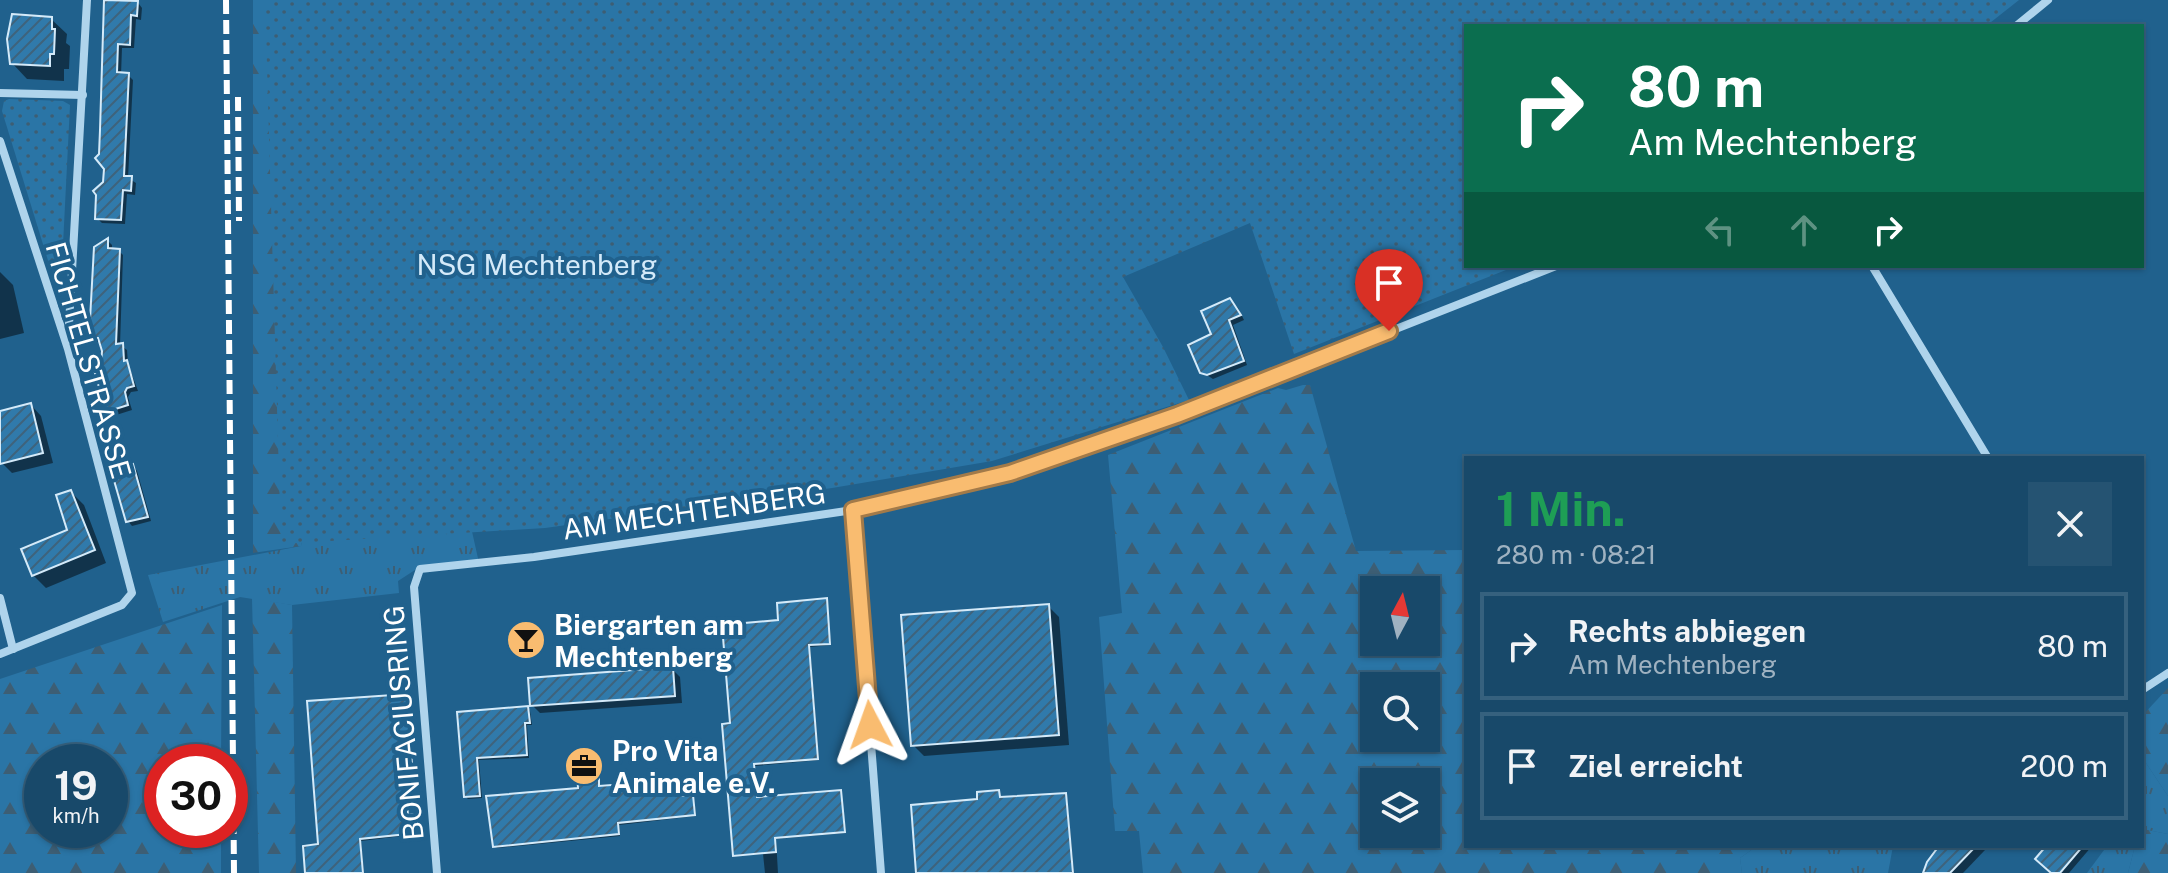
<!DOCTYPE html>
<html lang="de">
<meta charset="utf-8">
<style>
:root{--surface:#18496a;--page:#255372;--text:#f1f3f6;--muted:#9fb2c1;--line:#36617e}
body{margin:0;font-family:"Public Sans",sans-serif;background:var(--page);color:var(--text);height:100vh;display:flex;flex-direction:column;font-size:30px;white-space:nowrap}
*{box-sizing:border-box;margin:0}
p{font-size:26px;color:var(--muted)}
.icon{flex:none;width:44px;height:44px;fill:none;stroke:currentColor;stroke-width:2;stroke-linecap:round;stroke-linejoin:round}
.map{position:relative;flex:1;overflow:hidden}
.sheet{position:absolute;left:1464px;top:456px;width:680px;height:392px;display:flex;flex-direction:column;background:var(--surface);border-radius:0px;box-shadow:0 2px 6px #0004,0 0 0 2px var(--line)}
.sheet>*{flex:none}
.banner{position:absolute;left:1464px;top:24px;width:680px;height:244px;border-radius:0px;box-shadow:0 2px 6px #0004,0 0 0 2px var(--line);background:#0b6e4f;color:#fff;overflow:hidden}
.needle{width:52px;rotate:7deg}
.buttons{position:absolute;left:1360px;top:576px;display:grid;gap:16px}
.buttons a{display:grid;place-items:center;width:80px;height:80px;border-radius:0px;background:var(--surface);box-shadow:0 2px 6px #0004,0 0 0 2px var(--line);font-size:40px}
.speed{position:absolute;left:24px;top:744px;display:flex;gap:16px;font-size:40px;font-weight:700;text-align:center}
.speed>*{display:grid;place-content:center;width:104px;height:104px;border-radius:50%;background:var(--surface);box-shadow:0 2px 6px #0004,0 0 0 2px var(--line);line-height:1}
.speed small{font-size:20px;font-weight:400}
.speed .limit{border:12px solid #d22;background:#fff;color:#111}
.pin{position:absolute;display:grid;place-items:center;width:68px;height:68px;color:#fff;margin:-82px -34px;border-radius:50% 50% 50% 0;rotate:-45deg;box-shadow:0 0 8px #0007}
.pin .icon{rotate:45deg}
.me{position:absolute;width:88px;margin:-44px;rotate:356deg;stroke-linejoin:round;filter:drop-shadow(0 0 6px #0008)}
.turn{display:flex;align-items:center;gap:28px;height:168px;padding:0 32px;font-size:36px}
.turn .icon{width:104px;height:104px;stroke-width:2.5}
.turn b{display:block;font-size:56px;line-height:68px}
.lanes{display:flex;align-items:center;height:76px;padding:0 32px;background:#0003;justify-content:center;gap:40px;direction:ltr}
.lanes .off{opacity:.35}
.round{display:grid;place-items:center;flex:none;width:84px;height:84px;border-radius:0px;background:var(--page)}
.head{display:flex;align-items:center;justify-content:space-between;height:136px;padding:0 32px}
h1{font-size:48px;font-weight:700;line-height:60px;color:#1e9e55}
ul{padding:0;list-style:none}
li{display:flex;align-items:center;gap:24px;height:108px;margin:0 16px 12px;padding:0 16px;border:4px solid var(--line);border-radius:0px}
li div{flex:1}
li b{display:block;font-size:30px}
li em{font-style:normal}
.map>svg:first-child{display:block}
.grass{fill:url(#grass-tufts)}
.forest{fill:url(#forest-firs);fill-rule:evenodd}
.park{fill:url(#park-dots)}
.shadow{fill:#0007}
.building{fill:url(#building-hatch);stroke:#d4eaf9;stroke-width:2}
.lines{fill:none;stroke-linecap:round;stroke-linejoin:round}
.street{stroke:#afd4ec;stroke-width:8}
.rail{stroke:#fff;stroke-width:6;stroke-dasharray:14 6;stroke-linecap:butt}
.route-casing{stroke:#a27a49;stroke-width:20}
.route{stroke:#f9bc70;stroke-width:14}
.labels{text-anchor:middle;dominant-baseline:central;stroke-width:8;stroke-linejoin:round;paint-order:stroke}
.park-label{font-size:28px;fill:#d4eaf9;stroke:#20618d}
.street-label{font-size:28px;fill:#fff;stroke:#20618d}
.poi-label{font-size:28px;font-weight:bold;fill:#fff;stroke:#20618d;text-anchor:start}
</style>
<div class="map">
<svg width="2168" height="873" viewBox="0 0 2168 873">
<defs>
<pattern id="grass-tufts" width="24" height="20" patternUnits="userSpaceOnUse" patternTransform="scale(2)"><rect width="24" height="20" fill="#2a75a6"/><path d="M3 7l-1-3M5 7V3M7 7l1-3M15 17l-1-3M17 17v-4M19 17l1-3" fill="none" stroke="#3d5e74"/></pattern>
<pattern id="forest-firs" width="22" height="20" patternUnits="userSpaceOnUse" patternTransform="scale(2)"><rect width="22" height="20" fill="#2a75a6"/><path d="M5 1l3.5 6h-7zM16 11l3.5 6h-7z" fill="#3d5e74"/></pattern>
<pattern id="park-dots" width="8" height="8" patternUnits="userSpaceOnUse" patternTransform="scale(2)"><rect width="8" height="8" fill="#2a75a6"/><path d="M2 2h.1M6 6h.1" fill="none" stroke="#3d5e74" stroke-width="1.8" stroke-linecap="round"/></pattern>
<pattern id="building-hatch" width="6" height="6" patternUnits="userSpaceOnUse" patternTransform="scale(2)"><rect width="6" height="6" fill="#307aab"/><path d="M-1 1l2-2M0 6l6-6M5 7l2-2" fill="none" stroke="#3e637c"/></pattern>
</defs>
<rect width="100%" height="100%" fill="#20618d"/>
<!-- grass -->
<g class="grass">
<path d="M308,509L471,527L479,563L418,568L398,581L399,593L292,605L240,597L163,622L148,575L301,546Z"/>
<path d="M2142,757L2168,796V834L2142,829Z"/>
<path d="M1757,846H1893L1888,873H1742L1740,858Z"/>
<path d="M2107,846H2135L2128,873H2087Z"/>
</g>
<!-- forest -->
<g class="forest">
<path d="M253,0H275L308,509L301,546L253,553Z"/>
<path d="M1303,385H1310L1356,551L1466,550V846H1757L1740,858L1742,873H1143L1139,831H1115L1099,617L1122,613L1108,455L1278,388L1286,390ZM1426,590V642H1374V590ZM1426,686V738H1374V686ZM1426,782V834H1374V782Z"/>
<path d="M252,598L292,605L296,873H259Z"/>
<path d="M222,605L221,762H162V830H221V873H0V679ZM110,762V830H42V762Z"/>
<path d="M2168,688V796L2142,757V716Z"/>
<path d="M2142,829L2168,834V873H2128L2135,846H2142Z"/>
</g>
<!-- park -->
<g class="park">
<path d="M265,0H2019L1986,26H1466V266H1516L1294,354L1250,223L1123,277L1163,347L1189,400L992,461L832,488L545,528L281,544Z"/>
<path d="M9,99L63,101L70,105L62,265L57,271L50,267L2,111L4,101Z"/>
</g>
<!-- shadow -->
<g class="shadow">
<path d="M122,0H136L142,8L141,20L136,19L134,48H122L121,75H128L133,80L128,178L136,183L135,195L127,194L125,224L102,223L97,218L106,168L100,155L104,16Z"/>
<path d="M51,19L67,34L66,43L70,46L69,69H64V81L27,79L12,63Z"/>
<path d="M108,241L112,245V250L119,251L123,255L120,345L127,350L128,364L138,391L131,392L128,397L132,410L113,416L108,411L101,342H95L91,337Z"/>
<path d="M0,272L13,285L24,333L0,339Z"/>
<path d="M1230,301L1238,308L1244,320L1233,325L1247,365L1213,379L1202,372L1214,335Z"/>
<path d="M31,405L41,416L53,463L12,473L2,463L0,456V412Z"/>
<path d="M133,466L137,471L151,521L132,526L128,521Z"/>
<path d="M71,492L84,505L106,563L46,588L33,575L70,531Z"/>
<path d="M826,600L831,645L810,647L819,760L755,766L758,798L841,792L846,833L776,839L778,873H765L763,854L735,855L732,725L781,622Z"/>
<path d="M1048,606L1059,617L1069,745L924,756L913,745Z"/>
<path d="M672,669L680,677L682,703L540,713L532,705Z"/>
<path d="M406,696L413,765L405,766L409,817L417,818L418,834L361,841L364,873H308Z"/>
<path d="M528,708L530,711L532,725H527L529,758L479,760L482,798L468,799L465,796L459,713Z"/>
<path d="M590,758L593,778L600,779V788L677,783L679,798L694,799L696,816L619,825L620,836L497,848L495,846L580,790Z"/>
<path d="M998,792L1001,799L1065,795L1067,797L1074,873H918L979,801Z"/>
<path d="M1942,846H1981L1985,850L1963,873H1925Z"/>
<path d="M2048,846H2092L2069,873H2053Z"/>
</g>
<!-- building -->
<g class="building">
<path d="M104,0L138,1L137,16L131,15L130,45L118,44L117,72L129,73L124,176H132L131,191L123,190L121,220L95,219L96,195L93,191L103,182L104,169L95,158L99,154L100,130Z"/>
<path d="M12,14L52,17V29H55L54,54H50V66L10,64L7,39Z"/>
<path d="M108,238V248L120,249L116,344L123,343L124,361L127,360L134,386L127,388L125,392L128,405L106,412L93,366L101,365L102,351L98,338H89L94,247Z"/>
<path d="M1230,298L1241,315L1229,320L1244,361L1207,375L1200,373L1188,345L1211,334L1201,311Z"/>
<path d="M31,403L43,453L0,464V411Z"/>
<path d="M133,464L148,517L126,522L111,470Z"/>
<path d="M71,490L95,550L32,576L21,549L67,530L56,495Z"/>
<path d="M827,598L830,644L809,645L818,759L754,764L757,797L841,790L845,832L775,838L776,852L733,856L722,724L730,723L722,625L778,620L777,603Z"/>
<path d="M1049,604L1059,735L911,746L901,615Z"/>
<path d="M673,667L675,696L530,706L528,678Z"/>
<path d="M407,694L412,764L404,765L408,815L416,814L417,833L360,839L363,873H305L303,846L318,844L307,701Z"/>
<path d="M528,706L530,723H525L527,755L477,758L480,796L464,797L457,712Z"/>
<path d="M590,756L592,776L599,775V786L677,780L678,796L693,795L695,815L618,823L619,834L493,847L486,796L578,788L576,757Z"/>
<path d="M999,790L1000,797L1066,793L1073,873H916L911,805L977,799V792Z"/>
<path d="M1939,846H1976L1950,873H1923L1927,862Z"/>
<path d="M2046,846H2083L2060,873H2051L2035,859Z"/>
</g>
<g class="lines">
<!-- street -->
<g class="street">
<path d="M2016,26L2048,0"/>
<path d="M0,93L83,95"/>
<path d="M0,141L68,349L132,593L122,605L0,654"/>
<path d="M1872,266L1988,458"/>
<path d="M68,343L87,0"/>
<path d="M853,510L881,873"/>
<path d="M0,598L13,649"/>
<path d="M2142,690L2168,673"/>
<path d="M437,873L414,587L420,569L534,557L853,510L1010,473L1177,415L1556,266"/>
</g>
<!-- rail -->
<g class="rail">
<path d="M226,0L234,873"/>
<path d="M238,97L239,221"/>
</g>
</g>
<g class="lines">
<!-- route casing -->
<g class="route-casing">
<path id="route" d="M870,725L853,510L1010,473L1177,415L1389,331"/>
</g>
<!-- route -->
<use href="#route" class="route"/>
</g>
<!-- icons -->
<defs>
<g id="bar-disc" transform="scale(2)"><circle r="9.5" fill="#f9bc70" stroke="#20618d"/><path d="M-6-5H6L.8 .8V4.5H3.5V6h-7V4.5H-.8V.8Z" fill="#111"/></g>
<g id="office-disc" transform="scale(2)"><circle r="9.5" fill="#f9bc70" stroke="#20618d"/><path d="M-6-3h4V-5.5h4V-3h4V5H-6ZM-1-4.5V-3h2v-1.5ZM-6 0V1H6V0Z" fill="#111"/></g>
</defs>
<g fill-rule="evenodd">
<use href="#bar-disc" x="526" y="640"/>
<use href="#office-disc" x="584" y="766"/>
</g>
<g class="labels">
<!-- park labels -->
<g class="park-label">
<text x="537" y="264">NSG Mechtenberg</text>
</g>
<!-- street labels -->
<g class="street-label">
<text transform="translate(89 360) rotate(74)">FICHTELSTRASSE</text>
<text transform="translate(694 511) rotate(-8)">AM MECHTENBERG</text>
<text transform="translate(403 723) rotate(-95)">BONIFACIUSRING</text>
</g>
<!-- poi labels -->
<g class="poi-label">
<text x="554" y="624">Biergarten am<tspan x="554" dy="32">Mechtenberg</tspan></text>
<text x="612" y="750">Pro Vita<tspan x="612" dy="32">Animale e.V.</tspan></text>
</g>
</g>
</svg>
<div class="buttons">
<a><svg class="needle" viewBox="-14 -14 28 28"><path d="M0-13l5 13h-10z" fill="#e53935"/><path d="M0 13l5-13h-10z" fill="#9fb2c1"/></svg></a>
<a><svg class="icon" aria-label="search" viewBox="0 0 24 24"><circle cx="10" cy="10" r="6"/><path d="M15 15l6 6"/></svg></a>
<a><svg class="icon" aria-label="layers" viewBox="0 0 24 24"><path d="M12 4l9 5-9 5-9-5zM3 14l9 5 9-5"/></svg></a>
</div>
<div class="speed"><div>19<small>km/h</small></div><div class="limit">30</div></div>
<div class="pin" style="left:1389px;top:331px;background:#d93025"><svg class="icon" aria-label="arrive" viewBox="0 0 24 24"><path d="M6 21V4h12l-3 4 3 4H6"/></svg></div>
<svg class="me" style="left:870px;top:725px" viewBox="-20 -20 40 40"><path d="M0-17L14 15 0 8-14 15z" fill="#f9bc70" stroke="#fff" stroke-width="4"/></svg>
<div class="banner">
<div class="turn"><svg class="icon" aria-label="right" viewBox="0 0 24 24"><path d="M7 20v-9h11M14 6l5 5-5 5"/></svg><div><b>80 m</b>Am Mechtenberg</div></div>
<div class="lanes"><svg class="icon off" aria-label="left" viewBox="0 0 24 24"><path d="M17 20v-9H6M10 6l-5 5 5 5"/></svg><svg class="icon off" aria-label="ahead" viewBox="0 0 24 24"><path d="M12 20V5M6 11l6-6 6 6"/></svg><svg class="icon" aria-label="right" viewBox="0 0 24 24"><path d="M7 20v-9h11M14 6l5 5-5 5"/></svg></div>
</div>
<section class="sheet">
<div class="head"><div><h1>1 Min.</h1><p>280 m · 08:21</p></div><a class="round"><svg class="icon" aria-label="close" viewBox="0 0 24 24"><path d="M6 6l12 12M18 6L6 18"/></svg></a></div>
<ul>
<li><svg class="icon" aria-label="right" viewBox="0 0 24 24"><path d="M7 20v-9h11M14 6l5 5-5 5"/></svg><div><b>Rechts abbiegen</b><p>Am Mechtenberg</p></div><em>80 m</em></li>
<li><svg class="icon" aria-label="arrive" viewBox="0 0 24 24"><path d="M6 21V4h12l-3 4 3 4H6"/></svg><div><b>Ziel erreicht</b></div><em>200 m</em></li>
</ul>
</section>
</div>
